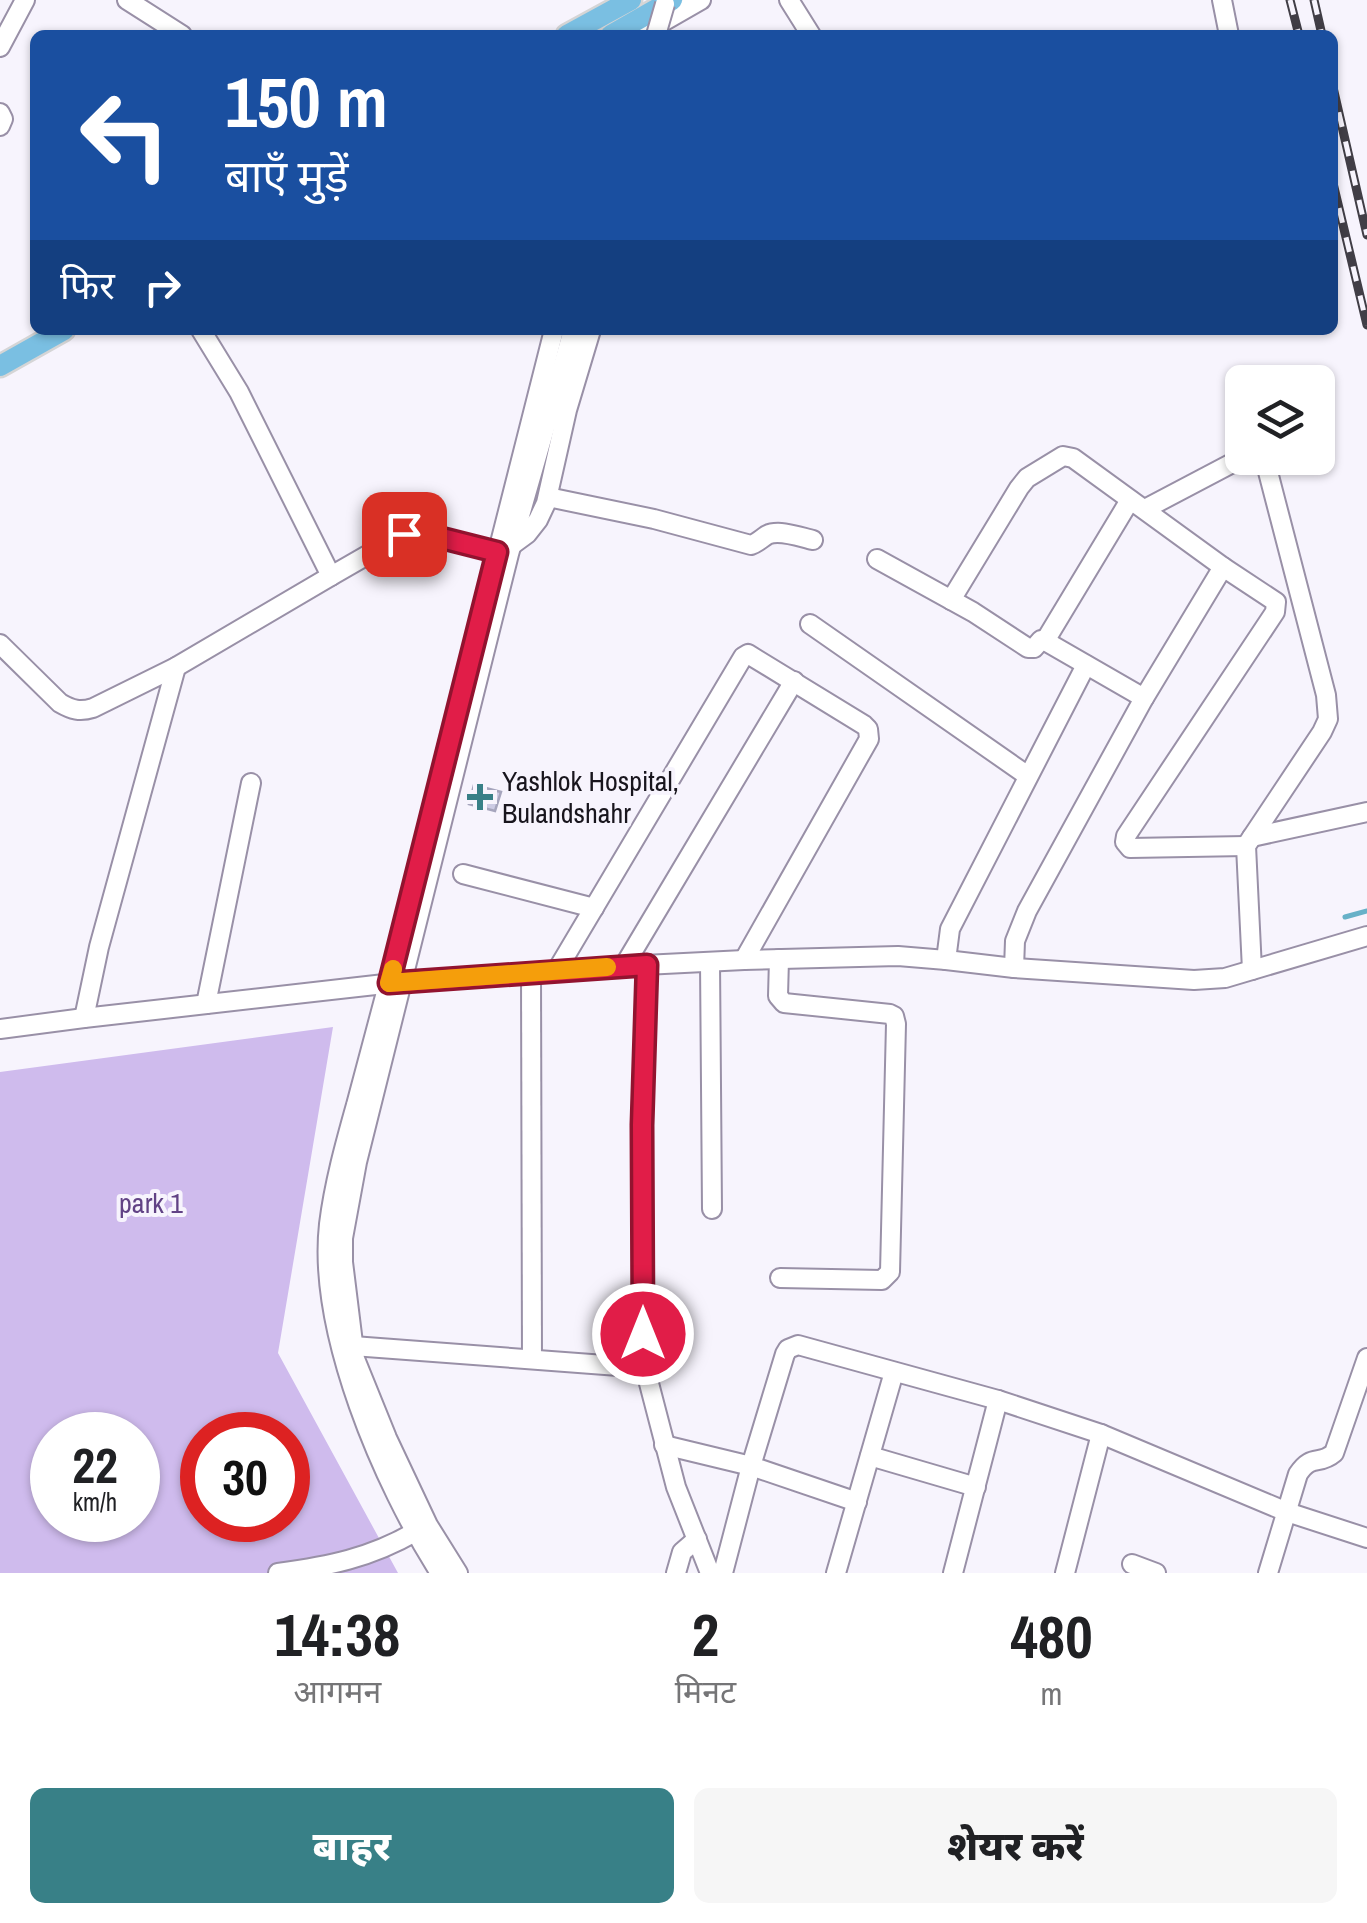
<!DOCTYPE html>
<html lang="hi">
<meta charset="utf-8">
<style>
:root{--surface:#fff;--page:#f6f6f6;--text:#202124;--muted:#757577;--accent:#388087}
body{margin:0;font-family:"Archivo Narrow","Noto Sans Devanagari",sans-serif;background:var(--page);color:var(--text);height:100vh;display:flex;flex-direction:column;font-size:38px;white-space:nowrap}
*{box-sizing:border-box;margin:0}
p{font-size:32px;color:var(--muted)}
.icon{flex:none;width:55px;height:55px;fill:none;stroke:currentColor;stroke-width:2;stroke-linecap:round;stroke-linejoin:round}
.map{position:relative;height:1573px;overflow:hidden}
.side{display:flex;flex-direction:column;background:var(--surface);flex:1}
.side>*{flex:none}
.top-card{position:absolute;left:30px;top:30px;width:1308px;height:305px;border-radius:15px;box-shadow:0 2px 8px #0004;background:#1a4fa0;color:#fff;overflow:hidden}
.controls{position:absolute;left:1225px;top:365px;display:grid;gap:20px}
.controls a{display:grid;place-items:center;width:110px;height:110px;border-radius:15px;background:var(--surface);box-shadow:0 2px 8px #0004;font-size:50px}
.speed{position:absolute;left:30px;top:1412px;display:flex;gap:20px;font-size:50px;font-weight:700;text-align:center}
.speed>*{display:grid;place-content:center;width:130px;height:130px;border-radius:50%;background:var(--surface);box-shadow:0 2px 8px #0004;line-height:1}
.speed small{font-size:25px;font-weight:400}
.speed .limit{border:15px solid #d22;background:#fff;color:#111}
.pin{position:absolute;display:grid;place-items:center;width:85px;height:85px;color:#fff;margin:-42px;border-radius:20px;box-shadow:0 5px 15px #0006}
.me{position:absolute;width:110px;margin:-55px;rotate:0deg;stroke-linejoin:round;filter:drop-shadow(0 0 8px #0008)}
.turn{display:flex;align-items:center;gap:35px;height:210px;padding:0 30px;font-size:45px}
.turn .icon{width:130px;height:130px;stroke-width:2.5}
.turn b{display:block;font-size:70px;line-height:85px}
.then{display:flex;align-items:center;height:95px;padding:0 30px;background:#0003;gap:20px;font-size:38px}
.eta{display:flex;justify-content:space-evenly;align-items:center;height:170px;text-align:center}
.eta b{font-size:60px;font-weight:800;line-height:70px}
.button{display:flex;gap:20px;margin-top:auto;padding:20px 30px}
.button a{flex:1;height:115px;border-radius:15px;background:var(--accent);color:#fff;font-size:40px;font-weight:800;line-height:115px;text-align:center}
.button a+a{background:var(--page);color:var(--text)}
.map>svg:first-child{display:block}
.green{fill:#cfbbed;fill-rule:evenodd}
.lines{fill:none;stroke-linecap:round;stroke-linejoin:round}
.stream{stroke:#67b1c8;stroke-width:5}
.building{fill:#cccbe4;stroke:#a6a5bd;stroke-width:2.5}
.minor-casing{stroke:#9990a7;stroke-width:22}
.major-casing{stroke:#d5d5d6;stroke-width:25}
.minor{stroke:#fff;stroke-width:18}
.major{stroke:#7abfe2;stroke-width:20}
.rail-casing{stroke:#413e46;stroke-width:9}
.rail{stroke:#f7f4fd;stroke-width:5;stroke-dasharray:15;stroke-linecap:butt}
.minor-bridge-casing{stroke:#9990a7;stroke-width:22;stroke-linecap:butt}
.minor-bridge{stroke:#fff;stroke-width:18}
.route-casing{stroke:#92132f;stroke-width:25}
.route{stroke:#e11d48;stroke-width:18}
.slow{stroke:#f59e0b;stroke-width:18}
.poi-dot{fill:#388087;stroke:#f7f4fd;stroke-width:4}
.labels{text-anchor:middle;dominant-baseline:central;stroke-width:8;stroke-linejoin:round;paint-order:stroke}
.poi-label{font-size:28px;fill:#18151d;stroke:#f7f4fd;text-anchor:start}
.park-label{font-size:28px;fill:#614285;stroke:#f7f4fd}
</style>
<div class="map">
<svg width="1367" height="1573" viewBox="0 0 1367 1573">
<rect width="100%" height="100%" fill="#f7f4fd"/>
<!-- green -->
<path class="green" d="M333,1027L278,1353L398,1573H0V1072ZM52,1435H138V1520H52ZM202,1435H288V1520H202Z"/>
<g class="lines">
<!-- stream -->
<path class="stream" d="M1345,917L1367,911"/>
</g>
<!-- building -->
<path class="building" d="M474,785L501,792L495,811L469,804Z"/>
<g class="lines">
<!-- minor casing -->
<g class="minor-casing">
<g id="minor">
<path d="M127,0L182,35"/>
<path d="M789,0L811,35"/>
<path d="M1222,0L1229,35"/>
<path d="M640,35L701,0"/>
<path d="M0,47L25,0"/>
<path d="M0,113L3,119L0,126"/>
<path d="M201,330L239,392L331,576L404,534L417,532L497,552"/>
<path d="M1318,418L1323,415"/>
<path d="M548,497L654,519L751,545C757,543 761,539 767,535C779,529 800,537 813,540"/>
<path d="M1145,509L1240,459C1252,458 1259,460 1267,468L1326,695L1328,719L1322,732L1246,846L1252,970"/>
<path d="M512,545L527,534L538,520L546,503L567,410L591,330"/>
<path d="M877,559L973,612L1028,648H1034L1041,640L1045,641L1144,698"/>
<path d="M951,600L1019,488L1027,478L1063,456L1073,458L1223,567L1276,602L1275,612L1126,836L1125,842L1130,848L1246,846"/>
<path d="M483,610L554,330"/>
<path d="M810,624L1028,776"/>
<path d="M1045,641L1130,500"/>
<path d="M0,644L60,703C72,710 80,712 93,708L176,667L331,576"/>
<path d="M1252,837L1367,812"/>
<path d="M463,874L594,908"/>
<path d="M401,936C386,993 371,1049 356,1105C345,1144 334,1184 329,1224C317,1331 383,1484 440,1573"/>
<path d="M779,959L778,996L784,1003L890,1014L894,1016L896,1024L890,1272L882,1280L780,1278"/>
<path d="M946,960L950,929L1086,665"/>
<path d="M710,962L712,1209"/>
<path d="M647,965L642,1125L645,1368L676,1487L710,1573"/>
<path d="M624,966L794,681"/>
<path d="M1014,968L1015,941L1027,911L1144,698L1223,567"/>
<path d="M557,970L743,657L748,654L864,725L868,729L869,739L744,960"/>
<path d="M531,972L532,1359"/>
<path d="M206,1004L251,783"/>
<path d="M84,1018L99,947L176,667"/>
<path d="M0,1029L84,1018L402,982L624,966L744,960L898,956L946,960L1014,968L1194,980L1225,978L1367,936"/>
<path d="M353,1346L645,1368"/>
<path d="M664,1445L751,1466L857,1502"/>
<path d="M870,1456L976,1487"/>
<path d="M1132,1564L1156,1573"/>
<path d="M278,1573C329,1566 370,1558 415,1532"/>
<path d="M458,1573L428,1525L387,1438L355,1359L343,1262V1238L357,1162L509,554L573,330"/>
<path d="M676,1573L682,1552L697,1539"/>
<path d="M723,1573L751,1466L785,1354L788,1349L798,1345L998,1400L1101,1434L1287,1512L1367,1538"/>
<path d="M836,1573L894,1372"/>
<path d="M953,1573L998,1400"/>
<path d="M1065,1573L1101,1434"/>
<path d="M1268,1573L1298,1474C1312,1453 1319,1466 1334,1453L1367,1358"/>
</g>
</g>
<!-- major casing -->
<g class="major-casing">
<g id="major">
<path d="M567,35L631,0"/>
<path d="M611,35L672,0"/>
<path d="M0,366L64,330"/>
</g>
</g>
<!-- minor -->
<use href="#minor" class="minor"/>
<!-- major -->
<use href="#major" class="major"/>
<!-- rail casing -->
<g class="rail-casing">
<g id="rail">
<path d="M1290,0L1299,35"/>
<path d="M1314,0L1322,35"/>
<path d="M1332,83L1367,235"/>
<path d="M1332,179L1367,325"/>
</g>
</g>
<!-- rail -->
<use href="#rail" class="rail"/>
<!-- minor-bridge casing -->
<g class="minor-bridge-casing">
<path id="minor-bridge" d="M656,35L665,4"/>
</g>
<!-- minor-bridge -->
<use href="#minor-bridge" class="minor-bridge"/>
</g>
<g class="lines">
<!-- route casing -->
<g class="route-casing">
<path id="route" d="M404,534L418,532L497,552L389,983L647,965L642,1125L643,1334"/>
</g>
<!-- route -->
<use href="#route" class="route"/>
<!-- slow -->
<path class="slow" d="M393,969L389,983L607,967"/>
</g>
<!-- markers -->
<path class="poi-dot" d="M475 782h10v10h10v10h-10v10h-10v-10h-10v-10h10z"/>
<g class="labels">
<!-- poi labels -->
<g class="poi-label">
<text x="502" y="781">Yashlok Hospital,<tspan x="502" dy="32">Bulandshahr</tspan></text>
</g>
<!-- park labels -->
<g class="park-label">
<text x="151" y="1203">park 1</text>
</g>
</g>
</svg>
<div class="controls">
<a><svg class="icon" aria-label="layers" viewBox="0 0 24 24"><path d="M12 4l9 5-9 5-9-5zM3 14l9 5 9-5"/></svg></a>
</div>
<div class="speed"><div>22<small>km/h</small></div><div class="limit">30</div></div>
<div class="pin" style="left:404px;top:534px;background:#d93025"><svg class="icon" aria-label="arrive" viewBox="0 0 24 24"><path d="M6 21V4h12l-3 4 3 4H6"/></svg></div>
<svg class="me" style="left:643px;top:1334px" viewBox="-20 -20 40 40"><circle r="17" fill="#e11d48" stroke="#fff" stroke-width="3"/><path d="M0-11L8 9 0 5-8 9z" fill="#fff"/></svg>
<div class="top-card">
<div class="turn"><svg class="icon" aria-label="left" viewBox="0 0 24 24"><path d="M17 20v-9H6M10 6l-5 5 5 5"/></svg><div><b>150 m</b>बाएँ मुड़ें</div></div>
<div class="then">फिर<svg class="icon" aria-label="right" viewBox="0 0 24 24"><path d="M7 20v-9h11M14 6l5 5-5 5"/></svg></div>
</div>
</div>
<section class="side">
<div class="eta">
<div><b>14:38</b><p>आगमन</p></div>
<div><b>2</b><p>मिनट</p></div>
<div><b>480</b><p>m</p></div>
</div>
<div class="button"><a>बाहर</a><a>शेयर करें</a></div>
</section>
